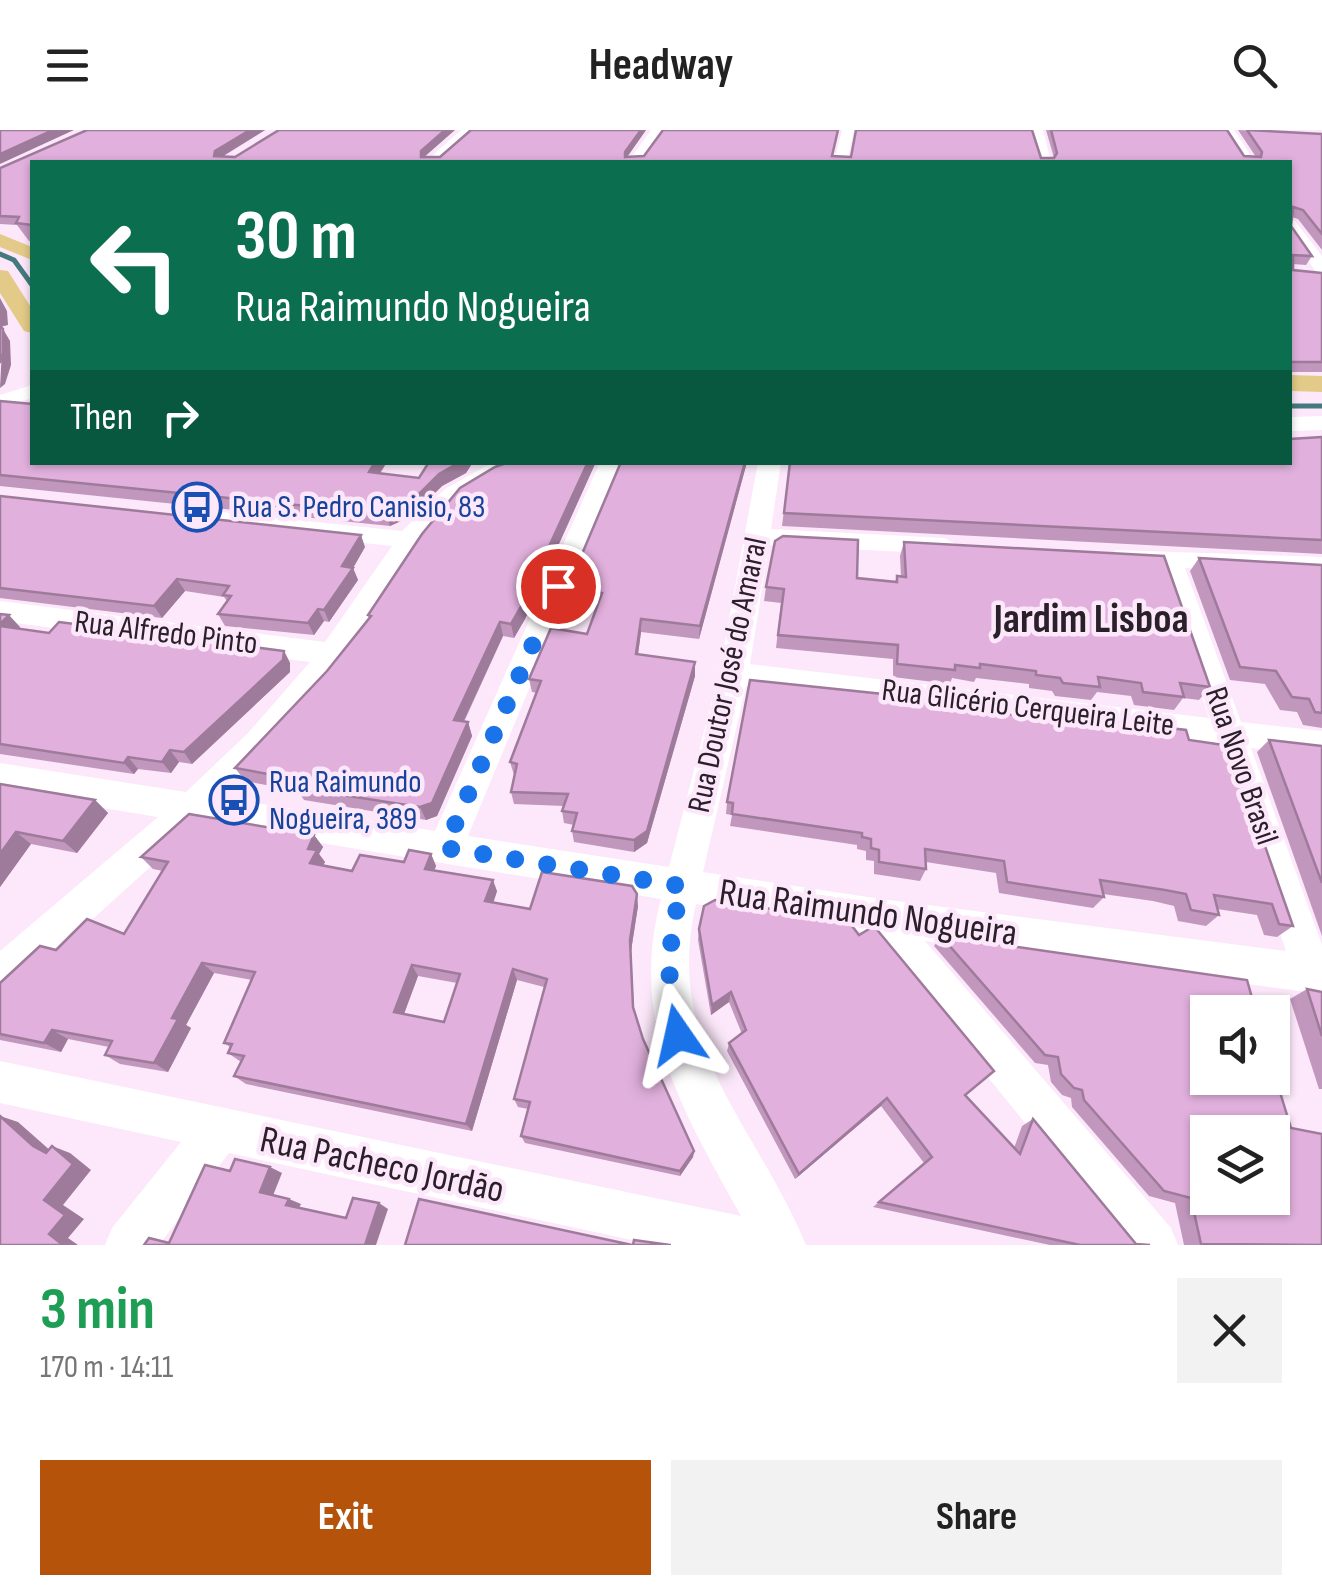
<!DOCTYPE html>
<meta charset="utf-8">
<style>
:root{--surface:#fff;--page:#f2f2f2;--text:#222;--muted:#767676;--accent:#b45309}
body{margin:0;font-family:"Sofia Sans Condensed",sans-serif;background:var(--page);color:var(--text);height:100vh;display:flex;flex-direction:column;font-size:38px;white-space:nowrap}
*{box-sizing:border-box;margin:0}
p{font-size:32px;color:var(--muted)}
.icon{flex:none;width:55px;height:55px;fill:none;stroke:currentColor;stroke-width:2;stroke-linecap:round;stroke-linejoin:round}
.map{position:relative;height:1115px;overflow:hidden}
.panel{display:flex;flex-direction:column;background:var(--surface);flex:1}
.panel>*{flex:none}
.top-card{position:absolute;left:30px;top:30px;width:1262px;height:305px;border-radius:0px;box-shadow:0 2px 8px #0004;background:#0b6e4f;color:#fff;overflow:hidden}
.controls{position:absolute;left:1190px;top:865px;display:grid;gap:20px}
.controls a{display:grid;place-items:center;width:100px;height:100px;border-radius:0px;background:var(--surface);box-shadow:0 2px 8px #0004;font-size:50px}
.pin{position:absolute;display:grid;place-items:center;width:85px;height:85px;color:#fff;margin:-42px;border:5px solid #fff;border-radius:50%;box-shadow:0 2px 10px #0007}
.me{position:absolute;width:110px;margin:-55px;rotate:349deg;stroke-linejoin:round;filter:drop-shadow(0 0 8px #0008)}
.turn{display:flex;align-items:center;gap:35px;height:210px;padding:0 40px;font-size:45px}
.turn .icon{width:130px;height:130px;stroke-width:2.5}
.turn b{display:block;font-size:70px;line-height:85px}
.then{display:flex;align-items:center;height:95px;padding:0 40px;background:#0003;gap:20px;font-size:38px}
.round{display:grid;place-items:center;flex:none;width:105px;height:105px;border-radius:0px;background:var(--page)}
.headline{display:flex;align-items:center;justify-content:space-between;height:170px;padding:0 40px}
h1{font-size:60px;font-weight:700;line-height:75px;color:#1e9e55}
.primary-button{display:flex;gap:20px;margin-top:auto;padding:20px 40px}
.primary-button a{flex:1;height:115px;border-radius:0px;background:var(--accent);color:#fff;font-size:40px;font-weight:700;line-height:115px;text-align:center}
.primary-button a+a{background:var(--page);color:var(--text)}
header{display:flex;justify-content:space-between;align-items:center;height:130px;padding:0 40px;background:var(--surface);font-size:45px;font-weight:700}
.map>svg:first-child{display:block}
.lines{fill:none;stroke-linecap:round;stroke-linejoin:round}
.stream{stroke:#427a7e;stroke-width:5}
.minor{fill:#fff;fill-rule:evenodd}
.major{fill:#e3ca88;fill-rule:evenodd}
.wall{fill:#c297be;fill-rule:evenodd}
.shaded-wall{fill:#9e7b9b}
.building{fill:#e1b0dd;stroke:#9e7b9b;stroke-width:2.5;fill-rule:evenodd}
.route{stroke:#1a73e8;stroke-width:18;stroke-dasharray:0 32.4}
.labels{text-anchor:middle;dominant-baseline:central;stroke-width:9;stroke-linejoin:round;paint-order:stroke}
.transit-label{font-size:32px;fill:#164399;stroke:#fce8fa;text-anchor:start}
.street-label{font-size:32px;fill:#2a2029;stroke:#fce8fa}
.near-street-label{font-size:38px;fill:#2a2029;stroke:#fce8fa}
.district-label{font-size:42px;font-weight:bold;fill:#2a2029;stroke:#fce8fa}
</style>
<header><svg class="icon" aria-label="menu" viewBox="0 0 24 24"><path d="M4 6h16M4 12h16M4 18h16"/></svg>Headway<svg class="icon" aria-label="search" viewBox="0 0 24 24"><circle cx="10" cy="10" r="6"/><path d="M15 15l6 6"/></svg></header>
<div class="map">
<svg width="1322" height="1115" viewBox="0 0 1322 1115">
<rect width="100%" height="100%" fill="#fce8fa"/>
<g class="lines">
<!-- stream -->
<g class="stream">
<path d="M0,124L14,130L32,155"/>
<path d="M1290,276H1322"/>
</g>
<!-- minor -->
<g class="minor">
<path d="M461,0H475L439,32H425Z"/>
<path d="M651,0H664L641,32H628Z"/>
<path d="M842,0H854L847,32H834Z"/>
<path d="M1031,0H1043L1051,32H1038Z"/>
<path d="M1222,0H1234L1255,32H1243Z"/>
<path d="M1290,89L1295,91L1322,126V143L1316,142L1290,105Z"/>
<path d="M32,255V268L0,278V265Z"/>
<path d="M1322,286V300L1290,301V287Z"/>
<path d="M493,332H522L461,369L429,400L343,532L303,583L224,668L435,701L600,332H623L468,706L669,737L719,543L758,332H781L771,399L945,408L958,416L945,424L769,415L750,534L1209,588L1158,436L1116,432L1112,426L1116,420L1322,427V445L1185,438L1241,592L1322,601V627L1251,618L1322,815V864L925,811L1171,1098L1178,1115H1124L871,803L696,774C663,918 756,994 806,1115H655L229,1023L159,1115H105L112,1098L181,1012L0,973V931L741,1086C683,981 628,893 661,769L199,693L14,860L0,865V821L158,687L0,661V633L186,662L248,603L310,532L0,491V471L325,512L392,416L222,398L213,396L210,390L213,384L222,382L402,401L445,359ZM746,556L1217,614L1286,821L881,769L703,742Z"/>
</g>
<!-- major -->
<g class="major">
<path d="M0,104L32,117V130L0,117Z"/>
<path d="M0,140L8,141L32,179V203L24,201L0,163Z"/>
<path d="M1290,245L1322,246V262L1290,261Z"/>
</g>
</g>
<!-- wall -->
<g class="wall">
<path d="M87,0H265L222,27H440L471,0H646L627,27L1054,28L1046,0H1227L1244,26L1256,27L1238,0L1322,4V120L1298,89L1292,87L1291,96L1312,126L1306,135L1293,134V140L1322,143V242H1290V32H32V111H29L17,95L0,94V38Z"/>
<path d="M0,271L32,332H387L380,344L419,348L429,332H473L466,343L442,356L412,386L390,396L0,356Z"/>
<path d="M1322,307V424L782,396L790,332H1290Z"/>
<path d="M621,332H747L699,509L641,502L638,525L695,532V546L647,713L634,722L574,712L572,701L574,695L564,693L562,681L564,676L514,674L511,662L514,645L510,632L537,563L532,562L529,549L587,504L597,475L570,471L568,457Z"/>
<path d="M595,334L525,489L514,508L503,506L464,592H468L472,606L437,686L426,690L304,670L298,661L245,651L235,638L327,541L369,488L368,485Z"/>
<path d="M0,366L365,417L353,438L358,450L329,492L324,491L314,505L225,496L218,484L227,471L224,467L185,461L162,488L0,468Z"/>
<path d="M904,412L1210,557L1199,570L1183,568L1174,580L1134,575L1131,566L1097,562L1091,570L1055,566L1052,561L1029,558V554L976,548L974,552L952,548L950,554L893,547V529L776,518L781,473L764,471L766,457L857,448L895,452L897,446L901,447L900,426Z"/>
<path d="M1199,428L1322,435V598L1303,595L1297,582L1280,580L1265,554L1230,550L1190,441Z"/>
<path d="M0,484L20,497L18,499L49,503L284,521L290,533V542L192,634L179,632L171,643L138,639L134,644L0,624Z"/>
<path d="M959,576L1064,593L1069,586L1189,610L1293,796L1277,807L1264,805L1257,785L1217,779L1219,785L1206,796L1178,791L1174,776L1153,771L1103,764L1104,767L1093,778L999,763L996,743L926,732V739L920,751L874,744V731L866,730V721L857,719V715L730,696L732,685L726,684L727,672Z"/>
<path d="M1269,610L1322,616V806L1257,622Z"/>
<path d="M0,654L95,670L108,683L77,723L31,714L0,757Z"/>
<path d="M314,705L323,717L319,724L325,732L323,735L352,741L404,732L431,724L436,736L434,741L497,761L493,773L530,779L638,776L631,821L634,878L643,909L694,1021L693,1027L680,1046L525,1013L521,1006L528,979L518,977L514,969L544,857L517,850L472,1001L246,954L234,946L241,932L228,923L230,917L224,913L252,850L214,843L186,895L191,898L168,942L120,934L105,925L109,917L68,909L61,922L0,910V853L56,820L124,804L163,741L153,739L141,727ZM418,846L457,853L444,892L404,884Z"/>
<path d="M699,799L966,965L1014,1018L1022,996L1033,989L1136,1114L1150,1115H1050L873,1077L924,1033L881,976L795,1049L727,921L729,913L742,904L729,872L711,885L698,810Z"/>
<path d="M941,806L1322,1115H1184L1175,1073L1149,1066L1072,977L1071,968L1062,965L1051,952L1048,935L1035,933L934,816Z"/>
<path d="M1307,859L1322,862V959H1319L1290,869Z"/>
</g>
<!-- shaded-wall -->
<g class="shaded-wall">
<path d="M53,0H74L0,34V24Z"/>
<path d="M250,0H265L218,29L214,26L215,21Z"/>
<path d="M445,0H455L422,29L421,27V21Z"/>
<path d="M641,0H646L625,30V22Z"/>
<path d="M0,168L7,181L8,195L0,197Z"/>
<path d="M3,199L10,211L11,235L5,254L0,258Z"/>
<path d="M375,332H387L372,354L369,342Z"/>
<path d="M460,332H473L466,343L442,356L412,386L390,396L386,384L439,344Z"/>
<path d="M588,332L595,334L525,489L514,508L511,494Z"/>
<path d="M745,332H747L699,509L700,496Z"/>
<path d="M361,405L365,417L353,438L358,450L329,492L324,480L342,436Z"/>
<path d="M177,449L185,461L162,488L154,476Z"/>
<path d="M318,479L324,491L314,505L308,493Z"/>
<path d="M9,485L20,497L9,508L0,498V494Z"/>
<path d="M641,489V502L636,538V524Z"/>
<path d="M500,492L503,506L458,603L454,590Z"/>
<path d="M284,521L290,533V542L192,634L184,622Z"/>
<path d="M695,532V546L647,713L634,722V710Z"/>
<path d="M468,592L472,606L437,686L426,690L420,677Z"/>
<path d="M170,620L179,632L171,643L162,632Z"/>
<path d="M128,627L138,639L134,644L124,633Z"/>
<path d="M95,670L108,683L77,723L63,711Z"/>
<path d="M16,702L31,714L0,757V724Z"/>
<path d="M314,705L323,717L319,724L325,732L318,745L310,733L308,719Z"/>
<path d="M431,724L436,736L430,751L425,739Z"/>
<path d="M493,750L497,761L490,783L485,771Z"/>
<path d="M637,764L638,776L631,821L630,810Z"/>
<path d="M202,833L214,843L186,895L191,898L168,942L154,933L172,888Z"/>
<path d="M412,835L418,846L401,892L394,882Z"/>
<path d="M513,839L517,850L472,1001L466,994Z"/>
<path d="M731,862L729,872L711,885L712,875Z"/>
<path d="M52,900L68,909L61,922L44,913Z"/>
<path d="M887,968L881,976L795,1049L799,1044Z"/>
<path d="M0,986L18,992L52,1022L46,1023L33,1016Z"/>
<path d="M52,1016L70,1023L91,1040L63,1075L84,1089L68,1108L78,1115H63L49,1104L44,1070Z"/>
<path d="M694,1021L693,1027L680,1046V1041Z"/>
<path d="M270,1037L282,1043L272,1068L260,1062Z"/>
<path d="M289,1069L301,1074L298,1080L286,1075Z"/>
<path d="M379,1073L388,1079L376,1115H365Z"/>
</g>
<!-- building -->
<g class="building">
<path d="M0,0H53L0,24Z"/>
<path d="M87,0H250L215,21L214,26L235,27L279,0H445L421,21V27H440L471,0H641L625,22V27L644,26L663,0H838L832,26L851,27L856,0H1032L1041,28H1054L1057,23L1051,0H1227L1244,26L1261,27L1262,22L1247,0L1322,4V104L1303,80L1293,77L1291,96L1312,126L1293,125V140L1322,143V232H1290V32H32V95L16,93L19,87L0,86V38Z"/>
<path d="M0,196L3,199V223L0,233Z"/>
<path d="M0,271L32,274V332H375L369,342L419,348L429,332H460L439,344L409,374L386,384L0,345Z"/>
<path d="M1322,307V410L784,383L790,332H1290V309Z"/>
<path d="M509,332H588L522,475L511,494L500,492L454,590L468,592L432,673L420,677L296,658L301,650L235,638L327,541L371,486L368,485L422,404L460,358L495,337Z"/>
<path d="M621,332H745L700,496L641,489L636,524L695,532L647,701L634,710L572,701L577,683L562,681L568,664L511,662L517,634L510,632L541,551L529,549L551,498L587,504L602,463L568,457Z"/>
<path d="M0,366L361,405L342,436L353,438L324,480L318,479L308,493L218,484L231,466L223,465L229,456L177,449L154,476L0,458Z"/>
<path d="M783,406L858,410L857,448L897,452V446L906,447L904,412L1164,426L1210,557L1180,553L1184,567L1143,562L1141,553L1098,547L1100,557L1063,553L1060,548L1036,545V541L980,534V538L955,535V540L897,534L898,515L778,505L784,459L766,457L775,411Z"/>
<path d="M1199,428L1322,435V583L1315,582L1309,569L1292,567L1276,541L1240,537Z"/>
<path d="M0,484L9,485L0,494Z"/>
<path d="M59,492L284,521L283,530L184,622L170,620L162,632L128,627L124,633L0,614V496L49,503Z"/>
<path d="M750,550L959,572V576L1070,594L1069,586L1186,600L1189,610L1230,616L1293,796L1279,794L1272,774L1214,765L1219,785L1191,780L1186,764L1165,760L1100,750L1104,767L1007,752L1004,731L925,719L926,739L879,732V720L871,718V709L862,707V703L732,684L733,673L727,672Z"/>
<path d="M1269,610L1322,616V753Z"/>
<path d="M0,654L95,670L63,711L16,702L0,724Z"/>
<path d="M189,684L314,705L308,719L317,720L310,733L352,741L360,725L404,732L409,720L431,724L425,739L493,750L485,771L530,779L542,742L632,756L637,764L630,810L633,877L643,909L694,1021L680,1041L521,1006L530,972L514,969L547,849L513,839L466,994L234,946L244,926L228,923L232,914L224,913L255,842L202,833L172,888L178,889L154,933L105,925L112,911L52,900L44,913L0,904V853L40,816L56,820L87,789L124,804L168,732L141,727ZM412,835L460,844L444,892L394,882Z"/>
<path d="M715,770L815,786L818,790L849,792L859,805L874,796L994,941L965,965L1020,1024L1033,989L1136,1114L1150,1115H1080L879,1072L932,1027L887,968L799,1044L729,913L746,900L731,862L712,875L699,799L704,776Z"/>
<path d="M941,806L1247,850L1256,882H1208V948H1272V936L1291,998L1322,1004V1115L1201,1114L1191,1068L1164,1061L1084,970L1082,960L1074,958L1061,944L1058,927L1045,925ZM1208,1002H1272V1068H1208Z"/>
<path d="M1307,859L1322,862V906Z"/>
<path d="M0,986L33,1016L46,1023L52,1016L73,1034L44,1070L65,1085L49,1104L63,1115H0Z"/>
<path d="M235,1029L270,1037L260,1062L289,1069L286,1075L346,1088L353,1068L379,1073L365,1115H144L149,1108L169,1113L205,1035L230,1041Z"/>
<path d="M419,1069L632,1115H405Z"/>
<path d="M634,1110L670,1115H671H633Z"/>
</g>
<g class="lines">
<!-- route -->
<path class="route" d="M558,456L445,718L682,756C669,808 664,852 678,905"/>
</g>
<!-- icons -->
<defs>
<g id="bus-ring" transform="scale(2.5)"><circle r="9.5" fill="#fce8fa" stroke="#1a4fb4" stroke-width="1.5"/><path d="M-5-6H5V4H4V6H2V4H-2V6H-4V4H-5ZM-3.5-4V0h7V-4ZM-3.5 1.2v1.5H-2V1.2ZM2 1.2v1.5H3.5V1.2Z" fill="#1a4fb4"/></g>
</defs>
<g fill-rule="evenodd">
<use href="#bus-ring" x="197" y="377"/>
<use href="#bus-ring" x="234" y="670"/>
</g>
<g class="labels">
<!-- transit labels -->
<g class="transit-label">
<text x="232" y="377">Rua S. Pedro Canisio, 83</text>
<text x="269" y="652">Rua Raimundo<tspan x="269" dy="37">Nogueira, 389</tspan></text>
</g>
<!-- street labels -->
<g class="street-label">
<text transform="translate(166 503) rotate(7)">Rua Alfredo Pinto</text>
<text transform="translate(728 545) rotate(-78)">Rua Doutor José do Amaral</text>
<text transform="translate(1028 578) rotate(7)">Rua Glicério Cerqueira Leite</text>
<text transform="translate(1241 636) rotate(71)">Rua Novo Brasil</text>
</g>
<!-- near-street labels -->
<g class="near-street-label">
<text transform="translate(868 783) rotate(8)">Rua Raimundo Nogueira</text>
<text transform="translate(382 1035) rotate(12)">Rua Pacheco Jordão</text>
</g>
<!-- district labels -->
<g class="district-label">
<text x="1091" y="489">Jardim Lisboa</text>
</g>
</g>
</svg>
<div class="controls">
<a><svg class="icon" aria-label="sound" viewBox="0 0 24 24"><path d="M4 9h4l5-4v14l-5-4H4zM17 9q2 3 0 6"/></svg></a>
<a><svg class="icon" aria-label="layers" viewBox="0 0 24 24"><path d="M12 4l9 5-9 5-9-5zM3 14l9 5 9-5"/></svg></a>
</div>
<div class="pin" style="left:558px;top:456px;background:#d93025"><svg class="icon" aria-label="arrive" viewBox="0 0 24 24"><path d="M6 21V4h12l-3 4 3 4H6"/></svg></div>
<svg class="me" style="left:678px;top:905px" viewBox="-20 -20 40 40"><path d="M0-17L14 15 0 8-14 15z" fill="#1a73e8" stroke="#fff" stroke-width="4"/></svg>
<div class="top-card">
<div class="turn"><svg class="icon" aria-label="left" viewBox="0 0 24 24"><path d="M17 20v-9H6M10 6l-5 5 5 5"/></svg><div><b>30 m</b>Rua Raimundo Nogueira</div></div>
<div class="then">Then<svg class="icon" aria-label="right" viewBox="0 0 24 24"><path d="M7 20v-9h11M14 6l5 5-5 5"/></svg></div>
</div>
</div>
<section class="panel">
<div class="headline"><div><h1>3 min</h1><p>170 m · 14:11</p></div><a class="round"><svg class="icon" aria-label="close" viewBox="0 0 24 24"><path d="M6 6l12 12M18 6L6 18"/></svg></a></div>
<div class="primary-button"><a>Exit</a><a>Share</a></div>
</section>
